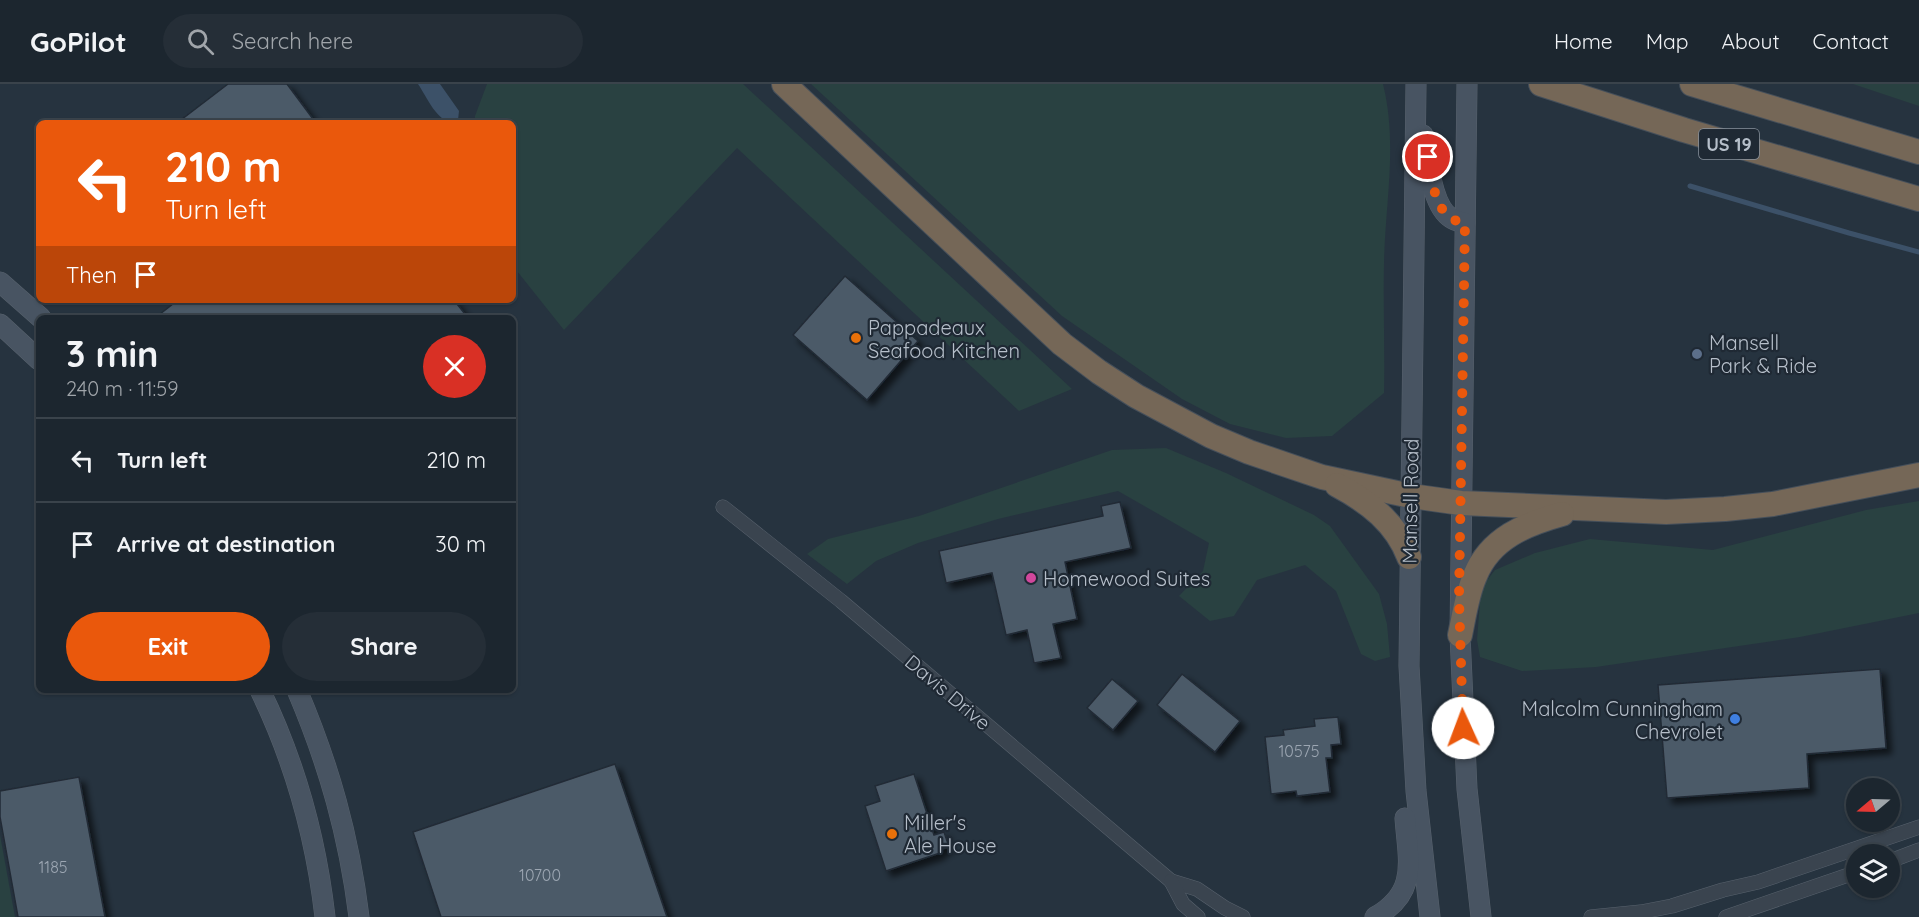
<!DOCTYPE html>
<meta charset="utf-8">
<style>
:root{--surface:#1c262f;--page:#252e37;--text:#f1f3f6;--muted:#a0a5aa;--line:#3a434b;--accent:#ea580c}
body{margin:0;font-family:Quicksand,sans-serif;background:var(--page);color:var(--text);height:100vh;display:flex;flex-direction:column;font-size:22px;white-space:nowrap}
*{box-sizing:border-box;margin:0}
p{font-size:20px;color:var(--muted)}
.icon{flex:none;width:33px;height:33px;fill:none;stroke:currentColor;stroke-width:2;stroke-linecap:round;stroke-linejoin:round}
.map{position:relative;flex:1;overflow:hidden}
.panel{position:absolute;left:36px;top:231px;width:480px;height:378px;display:flex;flex-direction:column;background:var(--surface);border-radius:9px;box-shadow:0 2px 4px #0004,0 0 0 2px var(--line)}
.panel>*{flex:none}
.banner{position:absolute;left:36px;top:36px;width:480px;height:183px;border-radius:9px;box-shadow:0 2px 4px #0004,0 0 0 2px var(--line);background:#ea580c;color:#fff;overflow:hidden}
.needle{width:39px;rotate:251deg}
.buttons{position:absolute;left:1846px;top:694px;display:grid;gap:12px}
.buttons a{display:grid;place-items:center;width:54px;height:54px;border-radius:50%;background:var(--surface);box-shadow:0 2px 4px #0004,0 0 0 2px var(--line);font-size:30px}
.pin{position:absolute;display:grid;place-items:center;width:51px;height:51px;color:#fff;margin:-26px;border:3px solid #fff;border-radius:50%;box-shadow:0 2px 6px #0007}
.me{position:absolute;width:66px;margin:-33px;rotate:358deg;stroke-linejoin:round;filter:drop-shadow(0 0 4px #0008)}
.turn{display:flex;align-items:center;gap:21px;height:126px;padding:0 30px;font-size:27px}
.turn .icon{width:78px;height:78px;stroke-width:2.5}
.turn b{display:block;font-size:42px;line-height:51px}
.then{display:flex;align-items:center;height:57px;padding:0 30px;background:#0003;gap:12px;font-size:22px}
.round{display:grid;place-items:center;flex:none;width:63px;height:63px;border-radius:32px;background:var(--page)}
.headline{display:flex;align-items:center;justify-content:space-between;height:102px;padding:0 30px}
h1{font-size:36px;font-weight:700;line-height:45px}
.action{display:flex;gap:12px;margin-top:auto;padding:12px 30px}
.action a{flex:1;height:69px;border-radius:36px;background:var(--accent);color:#fff;font-size:24px;font-weight:700;line-height:69px;text-align:center}
.action a+a{background:var(--page);color:var(--text)}
ul{padding:0;list-style:none}
li{display:flex;align-items:center;gap:18px;height:84px;padding:0 30px;border-top:2px solid var(--line)}
li div{flex:1}
li b{display:block;font-size:22px}
li em{font-style:normal}
header{display:flex;align-items:center;gap:36px;box-sizing:border-box;height:84px;padding:0 30px;background:var(--surface);border-bottom:2px solid var(--line)}
header strong{font-size:28px}
nav{display:flex;gap:33px;margin-inline-start:auto;font-size:21px}
.search{width:420px;height:54px;background:var(--page);display:flex;align-items:center;gap:15px;box-sizing:border-box;padding:0 21px;border-radius:33px;color:var(--muted);font-size:22px}
.map>svg:first-child{display:block}
.green{fill:#294141}
.water{fill:#3c5168}
.lines{fill:none;stroke-linecap:round;stroke-linejoin:round}
.stream{stroke:#3c5168;stroke-width:5}
.building{fill:#4c5a68;stroke:#212b36;stroke-width:1.5;filter:url(#shadow)}
.street-casing{stroke:#58626d;stroke-width:15}
.secondary-casing{stroke:#58626d;stroke-width:21}
.highway-casing{stroke:#454f5a;stroke-width:26}
.street{stroke:#3a444f;stroke-width:14}
.secondary{stroke:#485462;stroke-width:20}
.highway{stroke:#756757;stroke-width:24}
.route{stroke:#ea580c;stroke-width:10;stroke-dasharray:0 18}
.food-dot{fill:#e8710a;stroke:#1f2934;stroke-width:2}
.service-dot{fill:#5c6f8a;stroke:#1f2934;stroke-width:2}
.hotel-dot{fill:#d1479c;stroke:#1f2934;stroke-width:2}
.shop-dot{fill:#3f7fe0;stroke:#1f2934;stroke-width:2}
.labels{text-anchor:middle;dominant-baseline:central;stroke-width:4.5;stroke-linejoin:round;paint-order:stroke}
.number-label{font-size:16px;fill:#9ca6b2}
.shield{fill:#1f2934;stroke:#89929d;stroke-width:1.5}
.shield-label{font-size:18px;font-weight:bold;fill:#b6bfca}
.poi-label{font-size:20px;fill:#b6bfca;stroke:#1f2934;text-anchor:start}
.street-label{font-size:20px;fill:#b6bfca;stroke:#1f2934}
</style>
<header>
<strong>GoPilot</strong>
<div class="search"><svg class="icon" aria-label="search" viewBox="0 0 24 24"><circle cx="10" cy="10" r="6"/><path d="M15 15l6 6"/></svg>Search here</div>
<nav><a>Home</a><a>Map</a><a>About</a><a>Contact</a></nav>
</header>
<div class="map">
<svg width="1919" height="833" viewBox="0 0 1919 833">
<defs>
<filter id="shadow"><feDropShadow dx="5.5" dy="5.5" stdDeviation="3" flood-color="#0009"/></filter>
</defs>
<rect width="100%" height="100%" fill="#26333f"/>
<!-- green -->
<g class="green">
<path d="M487,0H743L1072,305L1019,327L737,64L564,246L513,182V39H475V32Z"/>
<path d="M811,0H1383C1398,61 1385,119 1384,180C1383,223 1385,266 1384,309L1332,352L1286,354L1230,340L1182,315L1062,232Z"/>
<path d="M1853,0H1919V22Z"/>
<path d="M1166,364L1226,389L1314,431L1330,442L1379,510L1387,540L1390,573L1375,577L1361,570L1336,507L1305,481L1257,496L1234,532L1210,537L1179,512L1203,487L1209,459L1118,407L998,435L918,459L876,477L847,500L807,470L828,455L919,432L1112,366Z"/>
<path d="M1919,417V529L1800,553L1596,583L1522,587L1480,573L1477,556L1481,504L1495,486L1535,469L1590,455L1713,466L1866,426Z"/>
<path d="M0,751L15,833H0Z"/>
</g>
<!-- water -->
<path class="water" d="M418,0H440L459,27L458,36L455,39C437,39 427,13 418,0Z"/>
<g class="lines">
<!-- stream -->
<path class="stream" d="M1690,102L1849,149L1919,168"/>
</g>
<!-- building -->
<g class="building">
<path d="M228,0H287L316,39H177Z"/>
<path d="M845,192L918,257L867,316L793,251Z"/>
<path d="M178,216H454L468,234H155Z"/>
<path d="M1120,418L1131,464L1065,478L1077,535L1053,540L1061,574L1034,579L1027,546L1006,551L992,489L946,499L939,467L1103,432L1101,422Z"/>
<path d="M1880,585L1886,664L1807,670L1809,704L1667,714L1658,601Z"/>
<path d="M1182,590L1240,637L1215,668L1157,621Z"/>
<path d="M1112,595L1138,617L1113,646L1087,624Z"/>
<path d="M1338,633L1341,660L1331,661L1332,674H1326L1330,708L1297,712L1296,707L1271,710L1265,653L1284,651L1283,646L1315,642L1314,635Z"/>
<path d="M615,680L667,833H441L413,748Z"/>
<path d="M914,690L934,751L944,748L949,763L939,766L940,769L886,787L865,722L880,717L875,702Z"/>
<path d="M79,693L105,833H18L0,733V707Z"/>
</g>
<g class="lines">
<!-- street casing -->
<g class="street-casing">
<g id="street">
<path d="M723,423L841,517L1171,797L1197,805L1225,824L1243,833"/>
<path d="M1890,777L1919,766"/>
<path d="M1171,797L1183,820L1198,833"/>
<path d="M1591,833L1641,828L1672,822L1723,806L1758,798L1919,743"/>
<path d="M1726,833L1857,788"/>
</g>
</g>
<!-- secondary casing -->
<g class="secondary-casing">
<g id="secondary">
<path d="M1416,0L1409,582L1416,707L1430,833"/>
<path d="M1467,0L1460,551L1467,705L1481,833"/>
<path d="M1423,51C1428,73 1431,122 1451,134C1455,137 1461,138 1465,139"/>
<path d="M0,198L41,234"/>
<path d="M0,240L39,276"/>
<path d="M260,606C295,678 316,754 325,833"/>
<path d="M297,606C329,681 349,752 359,833"/>
<path d="M1375,833C1419,808 1408,777 1405,734"/>
</g>
</g>
<!-- highway casing -->
<g class="highway-casing">
<g id="highway">
<path d="M784,0L1062,260L1099,288L1136,312L1211,352L1249,368L1322,393L1411,412L1461,419L1666,428L1725,425L1773,420L1919,391"/>
<path d="M1541,0L1684,46L1919,115"/>
<path d="M1692,0L1919,68"/>
<path d="M1337,401C1369,418 1396,439 1409,473"/>
<path d="M1460,551C1464,532 1467,510 1475,492C1490,454 1526,440 1562,430"/>
</g>
</g>
<!-- street -->
<use href="#street" class="street"/>
<!-- secondary -->
<use href="#secondary" class="secondary"/>
<!-- highway -->
<use href="#highway" class="highway"/>
</g>
<g class="lines">
<!-- route -->
<path class="route" d="M1428,73C1432,92 1433,122 1451,134C1455,137 1461,138 1465,139L1459,514L1463,644"/>
</g>
<!-- markers -->
<g class="food-dot">
<circle cx="856" cy="254" r="6"/>
<circle cx="892" cy="750" r="6"/>
</g>
<circle class="service-dot" cx="1697" cy="270" r="6"/>
<circle class="hotel-dot" cx="1031" cy="494" r="6"/>
<circle class="shop-dot" cx="1735" cy="635" r="6"/>
<g class="labels">
<!-- number labels -->
<g class="number-label">
<text x="1299" y="667">10575</text>
<text x="53" y="783">1185</text>
<text x="540" y="791">10700</text>
</g>
<!-- shield labels -->
<rect class="shield" x="1699" y="45" width="60" height="30" rx="4.5"/>
<g class="shield-label">
<text x="1729" y="60">US 19</text>
</g>
<!-- poi labels -->
<g class="poi-label">
<text x="868" y="243">Pappadeaux<tspan x="868" dy="23">Seafood Kitchen</tspan></text>
<text x="1709" y="258">Mansell<tspan x="1709" dy="23">Park &amp; Ride</tspan></text>
<text x="1043" y="494">Homewood Suites</text>
<text x="1723" y="624" text-anchor="end">Malcolm Cunningham<tspan x="1723" dy="23">Chevrolet</tspan></text>
<text x="904" y="738">Miller's<tspan x="904" dy="23">Ale House</tspan></text>
</g>
<!-- street labels -->
<g class="street-label">
<text transform="translate(1410 417) rotate(-89)">Mansell Road</text>
<text transform="translate(948 608) rotate(40)">Davis Drive</text>
</g>
</g>
</svg>
<div class="buttons">
<a><svg class="needle" viewBox="-14 -14 28 28"><path d="M0-13l5 13h-10z" fill="#e53935"/><path d="M0 13l5-13h-10z" fill="#a0a5aa"/></svg></a>
<a><svg class="icon" aria-label="layers" viewBox="0 0 24 24"><path d="M12 4l9 5-9 5-9-5zM3 14l9 5 9-5"/></svg></a>
</div>
<div class="pin" style="left:1428px;top:73px;background:#d93025"><svg class="icon" aria-label="arrive" viewBox="0 0 24 24"><path d="M6 21V4h12l-3 4 3 4H6"/></svg></div>
<svg class="me" style="left:1463px;top:644px" viewBox="-20 -20 40 40"><circle r="19" fill="#fff"/><path d="M0-13L10 11 0 6-10 11z" fill="#ea580c"/></svg>
<div class="banner">
<div class="turn"><svg class="icon" aria-label="left" viewBox="0 0 24 24"><path d="M17 20v-9H6M10 6l-5 5 5 5"/></svg><div><b>210 m</b>Turn left</div></div>
<div class="then">Then<svg class="icon" aria-label="arrive" viewBox="0 0 24 24"><path d="M6 21V4h12l-3 4 3 4H6"/></svg></div>
</div>
<section class="panel">
<div class="headline"><div><h1>3 min</h1><p>240 m · 11:59</p></div><a class="round" style="background:#d93025;color:#fff"><svg class="icon" aria-label="close" viewBox="0 0 24 24"><path d="M6 6l12 12M18 6L6 18"/></svg></a></div>
<ul>
<li><svg class="icon" aria-label="left" viewBox="0 0 24 24"><path d="M17 20v-9H6M10 6l-5 5 5 5"/></svg><div><b>Turn left</b></div><em>210 m</em></li>
<li><svg class="icon" aria-label="arrive" viewBox="0 0 24 24"><path d="M6 21V4h12l-3 4 3 4H6"/></svg><div><b>Arrive at destination</b></div><em>30 m</em></li>
</ul>
<div class="action"><a>Exit</a><a>Share</a></div>
</section>
</div>
